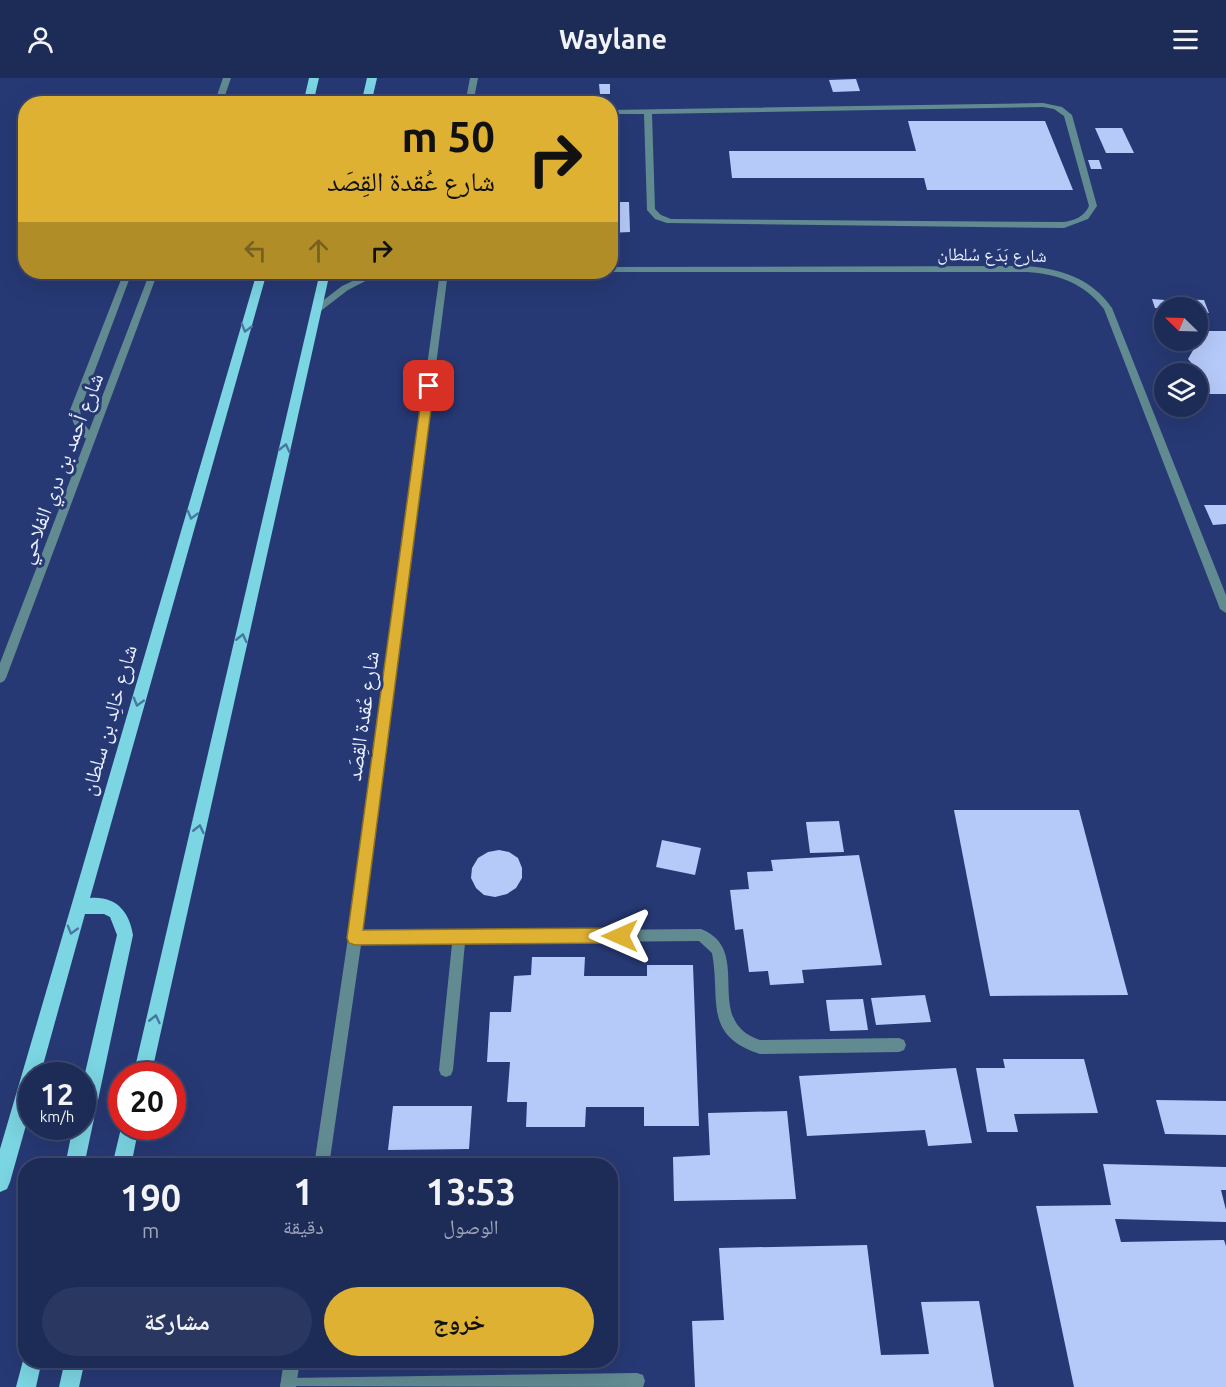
<!DOCTYPE html>
<html lang="ar">
<meta charset="utf-8">
<style>
:root{--surface:#1d2b57;--page:#2a3761;--text:#f1f3f6;--muted:#a0a7ba;--line:#3b476d;--accent:#deb133}
body{margin:0;font-family:Ubuntu,"Noto Naskh Arabic",sans-serif;background:var(--page);color:var(--text);direction:rtl;height:100vh;display:flex;flex-direction:column;font-size:22px;white-space:nowrap}
*{box-sizing:border-box;margin:0}
p{font-size:20px;color:var(--muted)}
.icon{flex:none;width:33px;height:33px;fill:none;stroke:currentColor;stroke-width:2;stroke-linecap:round;stroke-linejoin:round}
.map{position:relative;flex:1;overflow:hidden;direction:ltr}
.panel{position:absolute;left:18px;top:1080px;width:600px;height:210px;display:flex;flex-direction:column;background:var(--surface);border-radius:24px;box-shadow:0 6px 24px #0002,0 0 0 2px var(--line);direction:rtl}
.panel>*{flex:none}
.top-card{position:absolute;left:18px;top:18px;width:600px;height:183px;border-radius:24px;box-shadow:0 6px 24px #0002,0 0 0 2px var(--line);direction:rtl;background:#deb133;color:#111;overflow:hidden}
.needle{width:39px;rotate:293deg}
.tools{position:absolute;left:1154px;top:219px;display:grid;gap:12px}
.tools a{display:grid;place-items:center;width:54px;height:54px;border-radius:50%;background:var(--surface);box-shadow:0 6px 24px #0002,0 0 0 2px var(--line);font-size:30px}
.speed{position:absolute;left:18px;top:984px;display:flex;gap:12px;font-size:30px;font-weight:700;text-align:center}
.speed>*{display:grid;place-content:center;width:78px;height:78px;border-radius:50%;background:var(--surface);box-shadow:0 6px 24px #0002,0 0 0 2px var(--line);line-height:1}
.speed small{font-size:15px;font-weight:400}
.speed .limit{border:9px solid #d22;background:#fff;color:#111}
.pin{position:absolute;display:grid;place-items:center;width:51px;height:51px;color:#fff;margin:-26px;border-radius:12px;box-shadow:0 3px 9px #0006}
.me{position:absolute;width:66px;margin:-33px;rotate:270deg;stroke-linejoin:round;filter:drop-shadow(0 0 4px #0008)}
.turn{display:flex;align-items:center;gap:21px;height:126px;padding:0 24px;font-size:27px}
.turn .icon{width:78px;height:78px;stroke-width:2.5}
.turn b{display:block;font-size:42px;line-height:51px}
.lanes{display:flex;align-items:center;height:57px;padding:0 24px;background:#0003;justify-content:center;gap:30px;direction:ltr}
.lanes .off{opacity:.35}
.eta{display:flex;justify-content:space-evenly;align-items:center;height:102px;text-align:center}
.eta b{font-size:36px;font-weight:700;line-height:42px}
.cta{display:flex;gap:12px;margin-top:auto;padding:12px 24px}
.cta a{flex:1;height:69px;border-radius:36px;background:var(--accent);color:#111;font-size:24px;font-weight:700;line-height:69px;text-align:center}
.cta a+a{background:var(--page);color:var(--text)}
header{display:flex;justify-content:space-between;align-items:center;height:78px;padding:0 24px;background:var(--surface);font-size:27px;font-weight:700}
.map>svg:first-child{display:block}
.building{fill:#b6cafa}
.lines{fill:none;stroke-linecap:round;stroke-linejoin:round}
.service{fill:#618b91;fill-rule:evenodd}
.minor{fill:#618b91;fill-rule:evenodd}
.primary{fill:#7bd5e2;fill-rule:evenodd}
.oneway{stroke:#4977a0}
.route{fill:#deb133;stroke:#907321;stroke-width:1.5}
.labels{text-anchor:middle;dominant-baseline:central;stroke-width:6;stroke-linejoin:round;paint-order:stroke}
.far-street-label{font-size:18px;fill:#e9effe;stroke:#273974}
.street-label{font-size:21px;fill:#e9effe;stroke:#273974}
</style>
<header><svg class="icon" aria-label="menu" viewBox="0 0 24 24"><path d="M4 6h16M4 12h16M4 18h16"/></svg>Waylane<svg class="icon" aria-label="person" viewBox="0 0 24 24"><circle cx="12" cy="8" r="4"/><path d="M4 21q1-7 8-7t8 7"/></svg></header>
<div class="map">
<svg width="1226" height="1309" viewBox="0 0 1226 1309">
<rect width="100%" height="100%" fill="#273974"/>
<!-- building -->
<g class="building">
<path d="M856,1L860,13L833,14L829,2Z"/>
<path d="M599,6H610V16H600Z"/>
<path d="M908,43H1045L1073,112H927L924,100H732L729,73H916Z"/>
<path d="M1095,50H1122L1134,75H1106Z"/>
<path d="M1088,82H1099L1102,91H1091Z"/>
<path d="M610,124H629L630,154L610,155Z"/>
<path d="M1152,221L1165,222L1167,230H1155Z"/>
<path d="M1172,221L1204,222L1209,235L1197,234V230H1175Z"/>
<path d="M1204,253H1226V316H1197V300H1204L1188,281Z"/>
<path d="M1204,427H1226V446L1213,447Z"/>
<path d="M954,732H1079L1128,917L990,918Z"/>
<path d="M839,743L844,774L810,775L806,744Z"/>
<path d="M662,762L701,770L695,797L656,789Z"/>
<path d="M499,772L509,774L518,780L522,790V800L516,810L507,816L495,819L484,817L476,810L471,800L472,790L478,780L488,774Z"/>
<path d="M859,777L882,887L802,892L804,905L770,907L768,893L749,894L743,851L735,852L730,812L749,811L747,794L773,793L771,782Z"/>
<path d="M532,879H585L584,898H647V887H693L699,1048H644V1029H586L585,1049H526L527,1024H507L510,984H487L490,934H511L514,898L531,897Z"/>
<path d="M925,917L931,944L876,947L871,920Z"/>
<path d="M863,921L868,952L830,953L826,922Z"/>
<path d="M1003,981H1084L1098,1035L1014,1036L1018,1054H987L976,990H1005Z"/>
<path d="M956,990L972,1065L928,1068L925,1052L807,1058L799,998Z"/>
<path d="M1156,1022L1226,1023V1057L1165,1056Z"/>
<path d="M393,1028H472L469,1071L388,1072Z"/>
<path d="M787,1033L796,1121L674,1123L673,1079L710,1077L708,1035Z"/>
<path d="M1103,1086L1226,1089V1112H1221L1226,1132V1144L1115,1141L1121,1164L1224,1162L1226,1168V1309H1074L1036,1128L1111,1127Z"/>
<path d="M867,1167L881,1277L929,1276L921,1224L979,1223L994,1309H695L692,1243L724,1242L719,1170Z"/>
</g>
<g class="lines">
<!-- service -->
<g class="service">
<path d="M1043,25L1062,29L1072,37L1097,128L1088,141L1064,150L667,145L655,141L647,132L644,36H610V32ZM1043,29L1054,31L1064,38L1089,128C1084,139 1075,142 1064,144L671,141L661,137L655,131L652,36Z"/>
<path d="M124,194H132L80,332L82,343L95,360L90,363C78,357 72,345 70,332Z"/>
<path d="M701,851C755,872 701,943 760,962L899,960L904,962L906,967L904,972L899,974L760,976C702,957 721,922 712,875L699,863L465,865L453,992L451,997L446,999L441,997L439,992L452,866H355L350,865L348,860L350,855L355,854Z"/>
<path d="M637,1295L643,1297L645,1303L643,1309L280,1308L282,1302L288,1300Z"/>
</g>
<!-- minor -->
<g class="minor">
<path d="M223,0H231L222,26H214Z"/>
<path d="M470,0H478L473,26H465Z"/>
<path d="M1027,188C1062,191 1092,201 1112,230L1226,517V535L1220,531L1104,231C1084,205 1058,196 1027,194H607H610V189Z"/>
<path d="M150,194H158L6,600L4,603L0,605V585Z"/>
<path d="M372,194H383L348,212L318,235H312V231L342,208Z"/>
<path d="M440,194H448L362,860L329,1088H314L348,860Z"/>
<path d="M284,1282H300L296,1309H280Z"/>
</g>
<!-- primary -->
<g class="primary">
<path d="M309,0H319L313,26H303Z"/>
<path d="M367,0H377L371,26H361Z"/>
<path d="M257,194H267L90,820C116,818 129,833 133,857L84,1088H65L73,1048H82V1008L117,857L110,839L104,836H85L40,998H32V1026L10,1104L7,1111L0,1114V1071Z"/>
<path d="M320,194H330L151,998H133Z"/>
<path d="M122,1046V1048H139L131,1088H112Z"/>
<path d="M25,1275L26,1282H42L36,1309H16Z"/>
<path d="M65,1282H85L79,1309H59Z"/>
</g>
</g>
<!-- one-way arrows -->
<defs><path id="oneway-chevron" d="M-2-3.5L2.5 0L-2 3.5" fill="none" stroke-width="1.6" stroke-linecap="round" stroke-linejoin="round" transform="scale(1.5)"/></defs>
<g class="oneway">
<use href="#oneway-chevron" transform="translate(246 250) rotate(106)"/>
<use href="#oneway-chevron" transform="translate(285 370) rotate(-77)"/>
<use href="#oneway-chevron" transform="translate(192 437) rotate(106)"/>
<use href="#oneway-chevron" transform="translate(242 560) rotate(-77)"/>
<use href="#oneway-chevron" transform="translate(138 624) rotate(106)"/>
<use href="#oneway-chevron" transform="translate(199 751) rotate(-77)"/>
<use href="#oneway-chevron" transform="translate(72 852) rotate(106)"/>
<use href="#oneway-chevron" transform="translate(155 941) rotate(-77)"/>
</g>
<!-- route -->
<path class="route" d="M429,305L434,308L363,852L620,850L625,853L628,858L625,863L620,865L355,867L349,865L347,860L423,308Z"/>
<g class="labels">
<!-- far-street labels -->
<g class="far-street-label">
<text transform="translate(992 176) rotate(1)">شارع بَدَع سُلطان</text>
</g>
<!-- street labels -->
<g class="street-label">
<text transform="translate(60 390) rotate(-69)">شارع أحمد بن دري الفلاحي</text>
<text transform="translate(362 638) rotate(-82)">شارع عُقدة القِصَد</text>
<text transform="translate(108 642) rotate(-74)">شارع خالِد بن سلطان</text>
</g>
</g>
</svg>
<div class="tools">
<a><svg class="needle" viewBox="-14 -14 28 28"><path d="M0-13l5 13h-10z" fill="#e53935"/><path d="M0 13l5-13h-10z" fill="#a0a7ba"/></svg></a>
<a><svg class="icon" aria-label="layers" viewBox="0 0 24 24"><path d="M12 4l9 5-9 5-9-5zM3 14l9 5 9-5"/></svg></a>
</div>
<div class="speed"><div>12<small>km/h</small></div><div class="limit">20</div></div>
<div class="pin" style="left:429px;top:308px;background:#d93025"><svg class="icon" aria-label="arrive" viewBox="0 0 24 24"><path d="M6 21V4h12l-3 4 3 4H6"/></svg></div>
<svg class="me" style="left:620px;top:858px" viewBox="-20 -20 40 40"><path d="M0-17L14 15 0 8-14 15z" fill="#deb133" stroke="#fff" stroke-width="4"/></svg>
<div class="top-card">
<div class="turn"><svg class="icon" aria-label="right" viewBox="0 0 24 24"><path d="M7 20v-9h11M14 6l5 5-5 5"/></svg><div><b>50 m</b>شارع عُقدة القِصَد</div></div>
<div class="lanes"><svg class="icon off" aria-label="left" viewBox="0 0 24 24"><path d="M17 20v-9H6M10 6l-5 5 5 5"/></svg><svg class="icon off" aria-label="ahead" viewBox="0 0 24 24"><path d="M12 20V5M6 11l6-6 6 6"/></svg><svg class="icon" aria-label="right" viewBox="0 0 24 24"><path d="M7 20v-9h11M14 6l5 5-5 5"/></svg></div>
</div>
<section class="panel">
<div class="eta">
<div><b>13:53</b><p>الوصول</p></div>
<div><b>1</b><p>دقيقة</p></div>
<div><b>190</b><p>m</p></div>
</div>
<div class="cta"><a>خروج</a><a>مشاركة</a></div>
</section>
</div>
